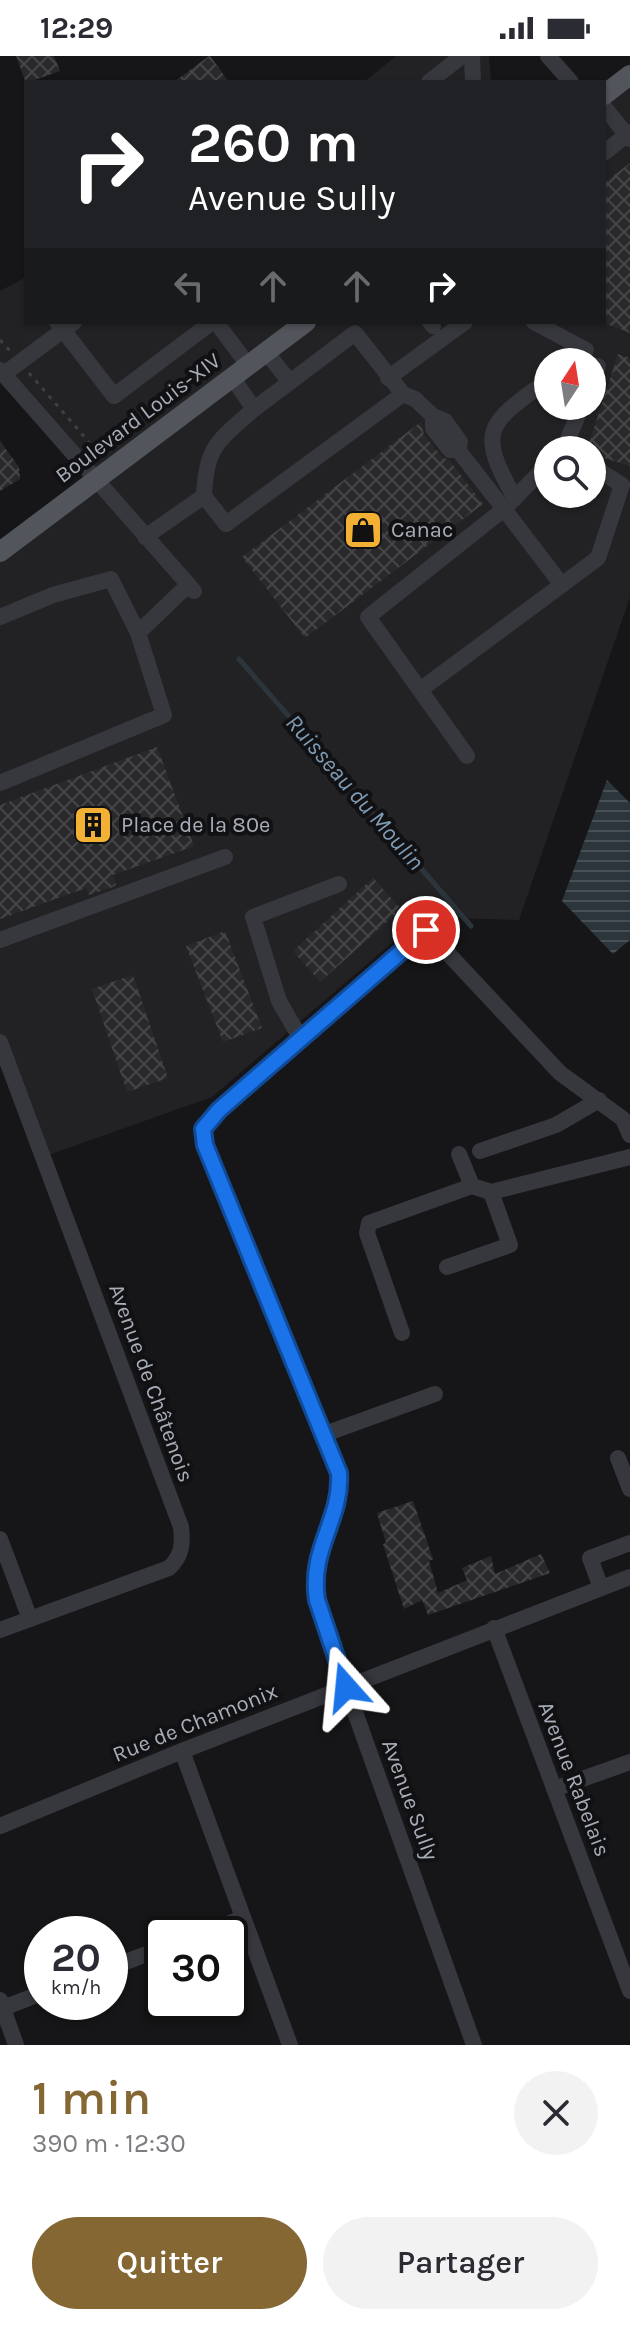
<!DOCTYPE html>
<html lang="fr">
<meta charset="utf-8">
<style>
:root{--surface:#fff;--page:#f2f2f3;--text:#2b2b33;--muted:#7c7c81;--accent:#856733}
body{margin:0;font-family:Karla,sans-serif;background:var(--page);color:var(--text);height:100vh;display:flex;flex-direction:column;font-size:30px;white-space:nowrap}
*{box-sizing:border-box;margin:0}
p{font-size:26px;color:var(--muted)}
.icon{flex:none;width:44px;height:44px;fill:none;stroke:currentColor;stroke-width:2;stroke-linecap:round;stroke-linejoin:round}
.map{position:relative;height:1989px;overflow:hidden}
.drawer{display:flex;flex-direction:column;background:var(--surface);flex:1}
.drawer>*{flex:none}
.hud{position:absolute;left:24px;top:24px;width:582px;height:244px;border-radius:0px;box-shadow:0 2px 6px #0004;background:#202124;color:#fff;overflow:hidden}
.needle{width:52px;rotate:12deg}
.tools{position:absolute;left:534px;top:292px;display:grid;gap:16px}
.tools a{display:grid;place-items:center;width:72px;height:72px;border-radius:50%;background:var(--surface);box-shadow:0 2px 6px #0004;font-size:40px}
.speed{position:absolute;left:24px;top:1860px;display:flex;gap:16px;font-size:40px;font-weight:700;text-align:center}
.speed>*{display:grid;place-content:center;width:104px;height:104px;border-radius:50%;background:var(--surface);box-shadow:0 2px 6px #0004;line-height:1}
.speed small{font-size:20px;font-weight:400}
.speed .limit{border:4px solid #111;border-radius:12px;background:#fff;color:#111}
.pin{position:absolute;display:grid;place-items:center;width:68px;height:68px;color:#fff;margin:-34px;border:4px solid #fff;border-radius:50%;box-shadow:0 2px 8px #0007}
.me{position:absolute;width:88px;margin:-44px;rotate:342deg;stroke-linejoin:round;filter:drop-shadow(0 0 6px #0008)}
.turn{display:flex;align-items:center;gap:28px;height:168px;padding:0 32px;font-size:36px}
.turn .icon{width:104px;height:104px;stroke-width:2.5}
.turn b{display:block;font-size:56px;line-height:68px}
.lanes{display:flex;align-items:center;height:76px;padding:0 32px;background:#0003;justify-content:center;gap:40px;direction:ltr}
.lanes .off{opacity:.35}
.round{display:grid;place-items:center;flex:none;width:84px;height:84px;border-radius:42px;background:var(--page)}
.head{display:flex;align-items:center;justify-content:space-between;height:136px;padding:0 32px}
h1{font-size:48px;font-weight:600;line-height:60px;color:var(--accent)}
.primary-button{display:flex;gap:16px;margin-top:auto;padding:16px 32px}
.primary-button a{flex:1;height:92px;border-radius:48px;background:var(--accent);color:#fff;font-size:32px;font-weight:600;line-height:92px;text-align:center}
.primary-button a+a{background:var(--page);color:var(--text)}
.status{display:flex;justify-content:space-between;align-items:center;height:56px;padding:0 40px;background:var(--surface);direction:ltr}
.status svg{height:22px;fill:currentColor}
.map>svg:first-child{display:block}
.built{fill:#222225;fill-rule:evenodd}
.water{fill:url(#water-rules)}
.lines{fill:none;stroke-linecap:round;stroke-linejoin:round}
.stream{stroke:#2c353c;stroke-width:5}
.building{fill:url(#building-cross-hatch)}
.path{stroke:#3d3f44;stroke-width:3;stroke-dasharray:4 6;stroke-linecap:butt}
.minor{stroke:#37383d;stroke-width:16}
.major{stroke:#53555c;stroke-width:20}
.route-casing{stroke:#114b97;stroke-width:20}
.route{stroke:#1a73e8;stroke-width:14}
.labels{text-anchor:middle;dominant-baseline:central;stroke-width:8;stroke-linejoin:round;paint-order:stroke}
.street-label{font-size:22px;fill:#a8adb8;stroke:#111113}
.poi-label{font-size:22px;fill:#a8adb8;stroke:#111113;text-anchor:start}
.water-label{font-size:24px;font-style:italic;fill:#7f9bb3;stroke:#111113}
</style>
<div class="status"><b>12:29</b><svg viewBox="0 0 49 12"><path d="M0 12V9h3v3zM5 12V6h3v6zM10 12V3h3v9zM15 12V0h3v12zM26 1h20v11H26zM47 4h2v5h-2z"/></svg></div>
<div class="map">
<svg width="630" height="1989" viewBox="0 0 630 1989">
<defs>
<pattern id="water-rules" width="6" height="5" patternUnits="userSpaceOnUse" patternTransform="scale(2)"><rect width="6" height="5" fill="#2c353c"/><path d="M0 2.5h6" fill="none" stroke="#485056"/></pattern>
<pattern id="building-cross-hatch" width="8" height="8" patternUnits="userSpaceOnUse" patternTransform="scale(2)"><rect width="8" height="8" fill="#29292c"/><path d="M0 0l8 8M0 8l8-8" fill="none" stroke="#454548"/></pattern>
</defs>
<rect width="100%" height="100%" fill="#161618"/>
<!-- built -->
<g class="built">
<path d="M396,0H489L491,26H364Z"/>
<path d="M630,19V541L519,864L422,861L212,1041L43,1101L0,986V496L96,422L0,314V235L26,221V266H604V39ZM548,306H592V350H548ZM548,394H592V438H548Z"/>
</g>
<!-- water -->
<path class="water" d="M607,724L630,747V884L613,898L562,845Z"/>
<g class="lines">
<!-- stream -->
<path class="stream" d="M239,603L471,870"/>
</g>
<!-- building -->
<g class="building">
<path d="M16,0H54L60,15L26,27Z"/>
<path d="M210,0L229,26H174L209,0Z"/>
<path d="M630,107V277L607,268L604,264V127Z"/>
<path d="M618,298L630,302V410L592,398V394H587Z"/>
<path d="M421,366L424,379L442,401L450,405L483,448L305,582L242,501Z"/>
<path d="M0,385L19,411L20,423L0,435Z"/>
<path d="M157,691L194,790L113,819L116,829L113,831L89,839L86,832L0,863V749Z"/>
<path d="M373,822L401,853L320,926L293,895Z"/>
<path d="M225,875L262,972L223,986L186,890Z"/>
<path d="M133,919L168,1022L127,1036L92,933Z"/>
<path d="M413,1445L433,1503L429,1505L438,1537L467,1524L462,1512L491,1500L495,1518L541,1498L550,1517L428,1559L422,1544L404,1553L383,1488L386,1487L377,1457Z"/>
</g>
<g class="lines">
<!-- path -->
<g class="path">
<path d="M0,284L11,296"/>
<path d="M29,317L88,385L89,391"/>
</g>
<!-- minor -->
<g class="minor">
<path d="M472,0L473,26"/>
<path d="M548,0L571,26"/>
<path d="M429,26L462,0"/>
<path d="M604,51L630,83"/>
<path d="M604,97L630,76"/>
<path d="M57,266L114,340L212,266"/>
<path d="M216,266L248,309"/>
<path d="M430,266L433,270"/>
<path d="M534,266L586,294L570,306"/>
<path d="M266,296L290,326"/>
<path d="M0,314L194,535"/>
<path d="M4,318L74,266"/>
<path d="M232,321L254,353L355,277L403,338L415,343L433,360L445,365L460,386L458,394"/>
<path d="M388,322L465,266"/>
<path d="M592,324L598,310"/>
<path d="M433,360V372L450,394H458L504,453L368,561L467,700"/>
<path d="M564,392L582,350"/>
<path d="M548,408L504,453L562,529"/>
<path d="M204,440C206,390 218,385 254,353"/>
<path d="M515,442C475,373 489,367 548,324"/>
<path d="M145,481L204,440L226,468L403,338"/>
<path d="M0,561L53,539L111,523L138,577"/>
<path d="M420,634L598,502L622,429L592,410"/>
<path d="M0,727L164,659L138,577L188,529"/>
<path d="M0,884L225,801"/>
<path d="M301,983L279,945L253,861L339,828"/>
<path d="M0,986L181,1471C183,1488 182,1500 169,1512L0,1574"/>
<path d="M480,1095L556,1069L599,1044"/>
<path d="M459,1098L472,1130"/>
<path d="M447,1211L510,1189L491,1136"/>
<path d="M402,1277L367,1177L369,1167L472,1130L491,1136L630,1101"/>
<path d="M325,1378L435,1338"/>
<path d="M618,1402L630,1433"/>
<path d="M0,1483L30,1563"/>
<path d="M601,1532L590,1502L630,1487"/>
<path d="M494,1572L630,1935"/>
<path d="M182,1695L290,1989"/>
<path d="M554,1733L630,1706"/>
<path d="M0,1770L182,1695L630,1521"/>
<path d="M201,1878L243,1862"/>
<path d="M110,1912L162,1892"/>
<path d="M0,1944L16,1989"/>
<path d="M3,1952L42,1937"/>
<path d="M474,1989L346,1631L317,1544L315,1511L337,1447L339,1417L205,1089L203,1073L219,1054L426,874L560,1017L623,1063L630,1079"/>
</g>
<!-- major -->
<g class="major">
<path d="M604,39L630,19"/>
<path d="M0,496L306,266"/>
</g>
</g>
<g class="lines">
<!-- route casing -->
<g class="route-casing">
<path id="route" d="M346,1631L317,1544C309,1492 342,1464 339,1417L205,1089L203,1073L219,1054L426,874"/>
</g>
<!-- route -->
<use href="#route" class="route"/>
</g>
<!-- icons -->
<defs>
<g id="shop-square" transform="scale(2)"><rect x="-9" y="-9" width="18" height="18" rx="4" fill="#f2b134" stroke="#111113"/><path d="M-5-2.5h2.3a2.7 3.5 0 0 1 5.4 0H5L5.5 6h-11ZM-1.5-2.5h3a1.5 2.3 0 0 0-3 0Z" fill="#111"/></g>
<g id="building-square" transform="scale(2)"><rect x="-9" y="-9" width="18" height="18" rx="4" fill="#f2b134" stroke="#111113"/><path d="M-4-6H4V6H1V3H-1V6H-4ZM-2.5-4.3h1.7v1.8h-1.7ZM.8-4.3h1.7v1.8H.8ZM-2.5-1h1.7V.8h-1.7ZM.8-1h1.7V.8H.8Z" fill="#111"/></g>
</defs>
<g fill-rule="evenodd">
<use href="#shop-square" x="363" y="474"/>
<use href="#building-square" x="93" y="769"/>
</g>
<g class="labels">
<!-- street labels -->
<g class="street-label">
<text transform="translate(138 362) rotate(-37)">Boulevard Louis-XIV</text>
<text transform="translate(151 1327) rotate(70)">Avenue de Châtenois</text>
<text transform="translate(195 1667) rotate(-22)">Rue de Chamonix</text>
<text transform="translate(574 1723) rotate(69)">Avenue Rabelais</text>
<text transform="translate(410 1744) rotate(70)">Avenue Sully</text>
</g>
<!-- poi labels -->
<g class="poi-label">
<text x="391" y="474">Canac</text>
<text x="121" y="769">Place de la 80e</text>
</g>
<!-- water labels -->
<g class="water-label">
<text transform="translate(355 736) rotate(49)">Ruisseau du Moulin</text>
</g>
</g>
</svg>
<div class="tools">
<a><svg class="needle" viewBox="-14 -14 28 28"><path d="M0-13l5 13h-10z" fill="#e53935"/><path d="M0 13l5-13h-10z" fill="#7c7c81"/></svg></a>
<a><svg class="icon" aria-label="search" viewBox="0 0 24 24"><circle cx="10" cy="10" r="6"/><path d="M15 15l6 6"/></svg></a>
</div>
<div class="speed"><div>20<small>km/h</small></div><div class="limit">30</div></div>
<div class="pin" style="left:426px;top:874px;background:#d93025"><svg class="icon" aria-label="arrive" viewBox="0 0 24 24"><path d="M6 21V4h12l-3 4 3 4H6"/></svg></div>
<svg class="me" style="left:346px;top:1631px" viewBox="-20 -20 40 40"><path d="M0-17L14 15 0 8-14 15z" fill="#1a73e8" stroke="#fff" stroke-width="4"/></svg>
<div class="hud">
<div class="turn"><svg class="icon" aria-label="right" viewBox="0 0 24 24"><path d="M7 20v-9h11M14 6l5 5-5 5"/></svg><div><b>260 m</b>Avenue Sully</div></div>
<div class="lanes"><svg class="icon off" aria-label="left" viewBox="0 0 24 24"><path d="M17 20v-9H6M10 6l-5 5 5 5"/></svg><svg class="icon off" aria-label="ahead" viewBox="0 0 24 24"><path d="M12 20V5M6 11l6-6 6 6"/></svg><svg class="icon off" aria-label="ahead" viewBox="0 0 24 24"><path d="M12 20V5M6 11l6-6 6 6"/></svg><svg class="icon" aria-label="right" viewBox="0 0 24 24"><path d="M7 20v-9h11M14 6l5 5-5 5"/></svg></div>
</div>
</div>
<section class="drawer">
<div class="head"><div><h1>1 min</h1><p>390 m · 12:30</p></div><a class="round"><svg class="icon" aria-label="close" viewBox="0 0 24 24"><path d="M6 6l12 12M18 6L6 18"/></svg></a></div>
<div class="primary-button"><a>Quitter</a><a>Partager</a></div>
</section>
